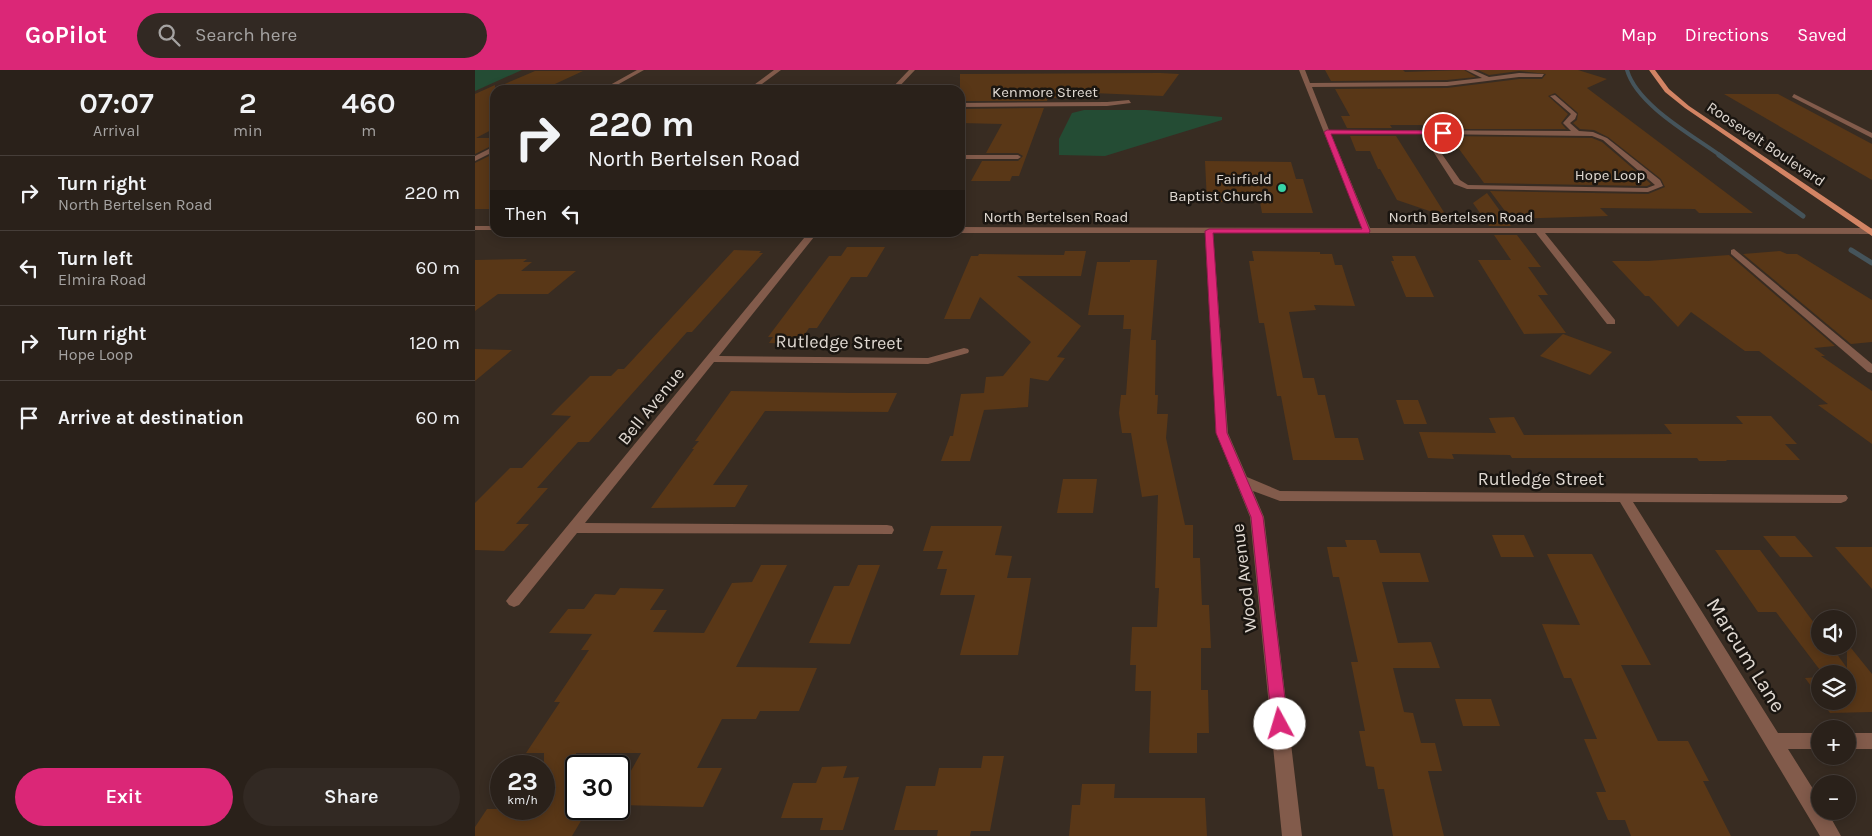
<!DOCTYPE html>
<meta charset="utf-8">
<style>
:root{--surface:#2a211a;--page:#322923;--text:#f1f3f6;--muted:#a5a3a2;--line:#463e39;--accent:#db2777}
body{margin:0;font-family:Karla,sans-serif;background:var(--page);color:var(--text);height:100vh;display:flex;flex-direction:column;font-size:19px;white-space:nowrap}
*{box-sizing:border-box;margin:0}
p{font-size:16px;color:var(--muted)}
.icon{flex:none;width:28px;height:28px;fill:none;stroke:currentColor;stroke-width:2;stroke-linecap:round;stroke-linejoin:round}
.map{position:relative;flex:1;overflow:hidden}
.panel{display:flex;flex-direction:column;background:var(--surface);width:475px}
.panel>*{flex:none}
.guide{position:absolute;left:15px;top:15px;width:475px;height:152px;border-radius:15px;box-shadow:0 2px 12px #0003,0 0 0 1px var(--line);background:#2a211a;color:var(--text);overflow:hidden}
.fabs{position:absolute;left:1336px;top:540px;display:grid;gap:10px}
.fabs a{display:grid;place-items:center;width:45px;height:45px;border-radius:50%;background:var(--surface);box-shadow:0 2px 12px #0003,0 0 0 1px var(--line);font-size:25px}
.speed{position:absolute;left:15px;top:685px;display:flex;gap:10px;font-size:25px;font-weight:700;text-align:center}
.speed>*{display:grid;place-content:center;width:65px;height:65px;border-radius:50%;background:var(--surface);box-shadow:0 2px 12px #0003,0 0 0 1px var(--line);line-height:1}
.speed small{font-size:12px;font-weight:400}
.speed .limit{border:2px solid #111;border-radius:8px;background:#fff;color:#111}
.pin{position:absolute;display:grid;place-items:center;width:42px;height:42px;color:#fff;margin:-21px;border:2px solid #fff;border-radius:50%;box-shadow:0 1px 5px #0007}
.me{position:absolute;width:55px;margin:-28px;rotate:354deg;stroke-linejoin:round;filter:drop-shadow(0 0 4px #0008)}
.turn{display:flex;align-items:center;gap:18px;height:105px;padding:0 15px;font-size:22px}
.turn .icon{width:65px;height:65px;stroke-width:2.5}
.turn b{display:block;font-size:35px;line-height:42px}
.then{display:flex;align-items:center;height:48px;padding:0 15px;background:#0003;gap:10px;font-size:19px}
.eta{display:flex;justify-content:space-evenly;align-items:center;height:85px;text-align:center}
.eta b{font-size:30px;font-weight:600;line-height:35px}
.cta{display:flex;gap:10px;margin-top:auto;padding:10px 15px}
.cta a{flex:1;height:58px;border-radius:30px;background:var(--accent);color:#fff;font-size:20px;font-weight:600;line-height:58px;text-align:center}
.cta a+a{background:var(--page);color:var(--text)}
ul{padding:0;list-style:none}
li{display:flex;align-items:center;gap:15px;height:75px;padding:0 15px;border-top:1px solid var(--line)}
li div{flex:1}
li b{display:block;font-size:19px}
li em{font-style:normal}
header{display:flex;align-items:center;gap:30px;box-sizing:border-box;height:70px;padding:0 25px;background:var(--accent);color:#fff}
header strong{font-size:24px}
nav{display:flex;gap:28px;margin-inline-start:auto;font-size:18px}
.search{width:350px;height:45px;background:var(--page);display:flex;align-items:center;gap:12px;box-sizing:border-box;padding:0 18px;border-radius:28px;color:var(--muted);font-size:19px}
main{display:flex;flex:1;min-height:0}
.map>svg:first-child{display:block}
.green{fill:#244c34}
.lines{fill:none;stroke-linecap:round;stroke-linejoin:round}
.stream-far1{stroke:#45545b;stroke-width:4}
.stream{stroke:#45545b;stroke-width:5}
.building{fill:#593717}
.minor{fill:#825b4b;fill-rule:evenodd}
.major{fill:#d38464;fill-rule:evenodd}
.route{fill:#db2777;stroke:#8e194d}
.poi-dot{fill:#37d4a6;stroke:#1b1611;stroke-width:2}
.labels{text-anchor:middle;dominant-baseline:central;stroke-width:5;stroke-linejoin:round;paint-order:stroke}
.far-street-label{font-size:15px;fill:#e0d9d2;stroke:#1b1611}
.far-poi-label{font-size:15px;fill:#e0d9d2;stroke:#1b1611;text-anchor:end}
.street-label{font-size:18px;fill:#e0d9d2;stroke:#1b1611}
.near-street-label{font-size:21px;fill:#e0d9d2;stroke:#1b1611}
</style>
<header>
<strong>GoPilot</strong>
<div class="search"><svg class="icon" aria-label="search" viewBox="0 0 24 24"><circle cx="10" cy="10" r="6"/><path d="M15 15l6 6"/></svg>Search here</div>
<nav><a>Map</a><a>Directions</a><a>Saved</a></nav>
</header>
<main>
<section class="panel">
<div class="eta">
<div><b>07:07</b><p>Arrival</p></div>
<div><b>2</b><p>min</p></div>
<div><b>460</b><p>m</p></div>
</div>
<ul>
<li><svg class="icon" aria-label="right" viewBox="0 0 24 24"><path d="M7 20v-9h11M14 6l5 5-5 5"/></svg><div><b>Turn right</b><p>North Bertelsen Road</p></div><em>220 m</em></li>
<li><svg class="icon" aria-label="left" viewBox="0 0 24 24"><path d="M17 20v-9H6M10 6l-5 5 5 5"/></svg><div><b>Turn left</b><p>Elmira Road</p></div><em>60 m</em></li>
<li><svg class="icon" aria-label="right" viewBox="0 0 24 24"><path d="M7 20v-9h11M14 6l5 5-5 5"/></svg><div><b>Turn right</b><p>Hope Loop</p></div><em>120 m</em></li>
<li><svg class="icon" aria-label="arrive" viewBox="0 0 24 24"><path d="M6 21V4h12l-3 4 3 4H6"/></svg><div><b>Arrive at destination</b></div><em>60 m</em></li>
</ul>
<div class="cta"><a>Exit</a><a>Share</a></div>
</section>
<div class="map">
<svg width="1397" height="766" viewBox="0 0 1397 766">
<rect width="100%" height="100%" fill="#382c22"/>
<!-- green -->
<g class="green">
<path d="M0,0H47L0,21Z"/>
<path d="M609,40H671L747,47V50L630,86L584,85V69L597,43Z"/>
</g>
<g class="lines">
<!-- stream-far1 -->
<path class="stream-far1" d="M1152,0C1162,35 1217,65 1246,86"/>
<!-- stream -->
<g class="stream">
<path d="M1244,85L1328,146"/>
<path d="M1376,180L1397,193"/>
</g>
</g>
<!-- building -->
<g class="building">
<path d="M850,0H928L930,2L989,0L1001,7L972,10L856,11Z"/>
<path d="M1003,0H1103L1132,9L1112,18L1278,143H1224L1220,139L1125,138L1133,146L1036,149L1015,121L1173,124L1190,117L1186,109L1133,67L1119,60L1105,59L1098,53L1102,50L1103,43L1080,23L1073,26L1093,44L1086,53L1091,59H963L961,55H915L917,58H872L866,46H875L860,19L972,18L1044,9H1067L1071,4L1044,1L1014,5Z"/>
<path d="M60,1H108L67,20H20V58L1,68H20V74L0,84V24L20,15V18Z"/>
<path d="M685,3L704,4L688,26L618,23L617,28H573L572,31H485V4Z"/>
<path d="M1249,24H1303L1397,74V110Z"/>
<path d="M569,38L544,106H537L535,111H496L507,91H543L548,86L543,83H511L527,54L485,53V39Z"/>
<path d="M875,66H921L972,147L922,130L905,99H903L895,81H881Z"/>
<path d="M969,66L1117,68L1127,72L1176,114L1172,116L1009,113L984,79H978Z"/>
<path d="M20,83V139H0V93Z"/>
<path d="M730,91L816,92L821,109H828L838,143H787L785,132H732Z"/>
<path d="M1012,123L1036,156H1014L998,133Z"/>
<path d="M1019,165H1042L1066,197H1053L1073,225H1063L1091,263L1049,264L1003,190H1036Z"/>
<path d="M372,177H410L392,207H376L342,258H334L328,267H323L318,274L294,273L298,267H293L354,186H366Z"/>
<path d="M259,180L286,181L284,183H288L217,262H212L114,372H103L62,418H73L41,454H54L29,481L0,480V433L35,398H47L96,346L76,345L115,306H136L143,299H149Z"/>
<path d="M590,181H611L606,206H542L606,256L582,287L590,288L573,311L555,308L553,337L509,340L495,391H466L475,366H478L486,324L509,323L511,307L528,306L556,272L505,227L495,249H469L496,186H503L504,184L589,185Z"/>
<path d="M777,181L845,182V184H857L860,195H867L880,236L839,235L841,240L814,242L828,308H839L843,325H850L860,368H883L889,390H818L806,326H802L789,253H784L774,191H779Z"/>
<path d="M1305,181L1312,184H1322L1397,230V272L1376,274L1268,184Z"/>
<path d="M1254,185L1360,276L1339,278L1350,286H1346L1397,321V374L1343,335L1353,334L1284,281H1270L1216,242L1203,257L1174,226H1170L1137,191H1173Z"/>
<path d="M917,186H940L959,227H931L916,191H919Z"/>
<path d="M52,189L48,192H57L46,201H101L73,224H23L0,241V190Z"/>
<path d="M655,190H682L676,270H681L680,325H683L682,344H693L691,368L710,455H718V488H725L727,535H734L736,578H726V620H733L734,663H722V683H674L676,621H660L661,595H655L657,557H682L684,518H680L683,425L667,427L656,363H647L644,343L646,325H651L656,259H648L649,245H613L622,192H655Z"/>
<path d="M1088,264L1137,282L1115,305L1065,286Z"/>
<path d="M0,279L37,280L0,311Z"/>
<path d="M256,321L376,323H422L413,342L290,341L238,415H273L260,437L176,438L219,379H217L224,371H220Z"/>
<path d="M921,330H943L952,354H929Z"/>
<path d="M1261,346H1296L1322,374H1310L1325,390H1251L1252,391H1224L1222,388H1037L1035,385L977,384L979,389L953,388L944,362L1021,363L1014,348L1039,347L1049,365L1197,364L1189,354H1268Z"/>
<path d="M588,409H622L618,443H582Z"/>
<path d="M456,456H527L520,485L537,486L532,508H556L543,585H485L500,525H465L472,499H462L468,481H448Z"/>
<path d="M1017,465H1049L1059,487H1026Z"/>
<path d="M1288,466H1320L1338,487H1305Z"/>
<path d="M870,470H901L905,483H945L954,512H907L923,573L956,572L965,598H918L929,642L938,643L946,673H960L967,701H953L969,766H918L909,719H903L899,697L891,696L884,661H890L876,592H883L864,507H858L852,477H872Z"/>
<path d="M1360,477H1397V519Z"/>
<path d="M1240,480H1285L1345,561V576H1356L1372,598V573L1397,604V642L1355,643L1347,631H1372V604H1348L1301,542H1283Z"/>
<path d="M1072,484H1117L1176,595H1146L1183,671H1213L1234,711H1228L1256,766H1156L1150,750H1133L1121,722H1131L1109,669H1122L1096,608H1089L1067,554L1105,555Z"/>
<path d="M286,495H312L261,597L342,598L324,641H285L281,649H247L222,698H247L228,737L144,735V722L166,683H101V739H113L97,766H0V757L12,739H69V683H51L85,632H79L114,580H106L117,564L74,563L93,539H109L120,524L140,525L145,518L189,519L175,540H192L178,562L229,563L257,513L277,512Z"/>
<path d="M383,495H405L375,574L334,573L359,516H374Z"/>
<path d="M1345,607V628L1330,608Z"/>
<path d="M980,629H1016L1025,656H988Z"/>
<path d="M508,686H529L515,761H496L495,766H462L463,760H419L431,716H460L464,698H506Z"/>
<path d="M372,696L368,708L384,707L368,760H345L348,748H306L318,713H341L347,697Z"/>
<path d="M607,714H640L639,728H730L732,766H594L597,735H605Z"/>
</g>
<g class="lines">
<!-- minor -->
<g class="minor">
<path d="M162,0H169L133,20H126Z"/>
<path d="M299,0H306L279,20H272Z"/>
<path d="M434,0H440L421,20H415Z"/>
<path d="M824,0H830L835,13L972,12L1007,8L991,0H998L1014,7L1044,3L1069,4L1067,7H1044L972,16L837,17L854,60L1096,61L1088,53L1096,44L1075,26L1080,25L1102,44L1100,49L1095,53L1104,61L1118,62L1132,68L1185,110L1188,116L1173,122L992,119L979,114L947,64H856L895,158H1397V164L1070,163L1140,250V254H1132L1061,163H738L753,363L772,407L805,421L1371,425L1373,428L1371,431L1366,433L1158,432L1303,663H1345V679H1313L1345,730V741H1352L1366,766H1345L1145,432L805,431L778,421L789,447L827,766H807L775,447L741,363L730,163H485V157L887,158ZM953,64L1117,66L1128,70L1180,115L1172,118L993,115L985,110Z"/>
<path d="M1319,24L1397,63V68L1317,27Z"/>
<path d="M654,30L656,33L632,36L485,37V33L632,32Z"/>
<path d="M20,76V81L0,91V86Z"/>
<path d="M485,85H543L546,87L543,89H485Z"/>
<rect x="0" y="156" width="20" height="4"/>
<path d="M334,162H343L244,286L453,288L489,278L493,279L494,281L493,283L453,294L239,292L110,453L412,455L417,456L419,460L417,464L102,463L44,535L39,537L34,535L31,531L34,527Z"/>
<path d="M1259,179L1397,294V303L1393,302L1256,184V180Z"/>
<rect x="1372" y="663" width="25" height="16"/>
</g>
<!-- major -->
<path class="major" d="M1174,0H1180L1194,19L1214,36L1397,159V166L1210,38L1190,22Z"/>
</g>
<!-- route -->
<path class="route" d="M852,60L968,61L971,63L968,64H856L895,161L894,163H738L752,363L788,447L813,654L811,659L805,661L799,659L797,654L776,447L741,363L730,161L734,159H887L849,62Z"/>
<!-- markers -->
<circle class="poi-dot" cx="807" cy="118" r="5"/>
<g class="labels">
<!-- far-street labels -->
<g class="far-street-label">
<text x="570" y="22">Kenmore Street</text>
<text transform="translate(1291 74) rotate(34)">Roosevelt Boulevard</text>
<text x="1135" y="105">Hope Loop</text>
<text x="581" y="147">North Bertelsen Road</text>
<text x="986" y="147">North Bertelsen Road</text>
</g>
<!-- far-poi labels -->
<g class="far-poi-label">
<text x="797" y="109">Fairfield<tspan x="797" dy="17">Baptist Church</tspan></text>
</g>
<!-- street labels -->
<g class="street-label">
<text transform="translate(364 272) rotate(1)">Rutledge Street</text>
<text transform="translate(176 336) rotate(-51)">Bell Avenue</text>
<text x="1066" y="409">Rutledge Street</text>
<text transform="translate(769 508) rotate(-97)">Wood Avenue</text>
</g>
<!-- near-street labels -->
<g class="near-street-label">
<text transform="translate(1271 585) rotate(58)">Marcum Lane</text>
</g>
</g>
</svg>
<div class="fabs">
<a><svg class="icon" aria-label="sound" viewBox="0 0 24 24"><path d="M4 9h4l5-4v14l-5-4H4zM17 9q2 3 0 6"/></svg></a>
<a><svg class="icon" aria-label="layers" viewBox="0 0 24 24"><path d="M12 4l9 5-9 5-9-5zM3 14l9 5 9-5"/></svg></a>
<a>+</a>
<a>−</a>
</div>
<div class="speed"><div>23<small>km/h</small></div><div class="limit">30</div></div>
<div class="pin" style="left:968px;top:63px;background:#d93025"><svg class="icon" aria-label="arrive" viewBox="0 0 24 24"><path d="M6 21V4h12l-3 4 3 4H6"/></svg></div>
<svg class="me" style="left:805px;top:654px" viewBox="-20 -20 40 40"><circle r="19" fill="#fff"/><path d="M0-13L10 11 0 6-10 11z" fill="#db2777"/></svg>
<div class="guide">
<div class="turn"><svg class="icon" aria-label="right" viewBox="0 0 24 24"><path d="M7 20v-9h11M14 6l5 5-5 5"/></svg><div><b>220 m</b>North Bertelsen Road</div></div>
<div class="then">Then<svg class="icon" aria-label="left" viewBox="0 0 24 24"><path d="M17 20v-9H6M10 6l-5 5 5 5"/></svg></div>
</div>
</div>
</main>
